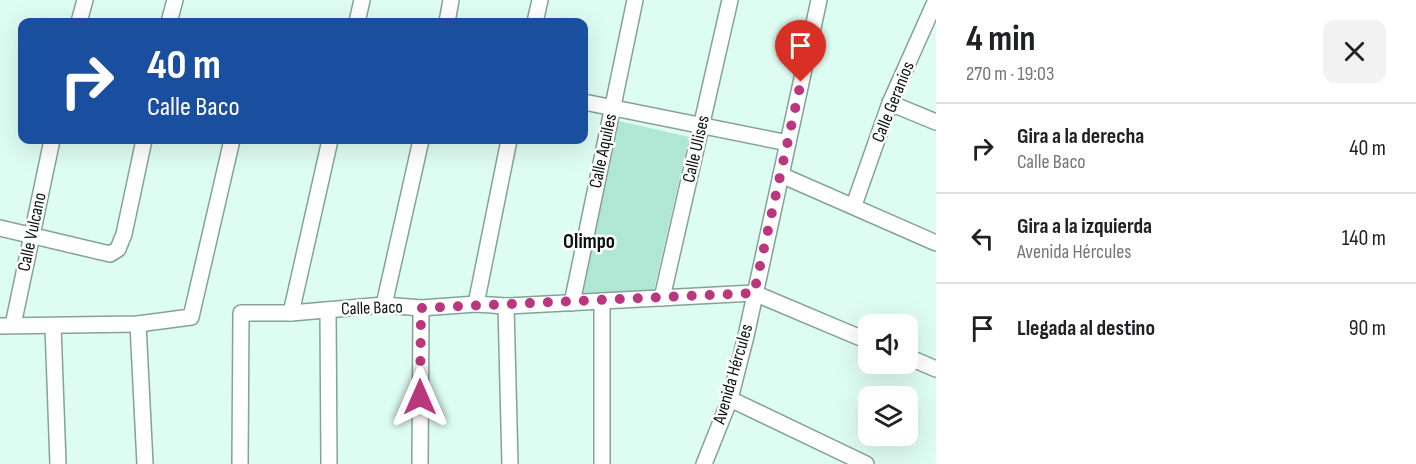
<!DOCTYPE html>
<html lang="es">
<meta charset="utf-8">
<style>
:root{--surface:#fff;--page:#f2f2f2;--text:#202124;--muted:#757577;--line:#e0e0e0}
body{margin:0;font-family:"Sofia Sans Condensed",sans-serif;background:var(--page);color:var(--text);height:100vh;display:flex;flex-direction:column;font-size:22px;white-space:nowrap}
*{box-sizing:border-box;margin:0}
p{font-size:20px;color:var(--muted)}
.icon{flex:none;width:33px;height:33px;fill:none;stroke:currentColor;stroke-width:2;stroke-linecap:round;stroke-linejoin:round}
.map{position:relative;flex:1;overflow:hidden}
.side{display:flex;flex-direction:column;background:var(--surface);width:480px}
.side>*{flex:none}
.banner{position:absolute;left:18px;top:18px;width:570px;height:126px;border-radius:12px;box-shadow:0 6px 24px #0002;background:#1a4fa0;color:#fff;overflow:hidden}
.buttons{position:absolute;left:858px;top:314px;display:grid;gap:12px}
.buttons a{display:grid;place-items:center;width:60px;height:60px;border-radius:12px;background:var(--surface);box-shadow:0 6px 24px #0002;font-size:30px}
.pin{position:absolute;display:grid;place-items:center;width:51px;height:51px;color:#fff;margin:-62px -26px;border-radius:50% 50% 50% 0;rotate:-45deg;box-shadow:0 0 6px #0007}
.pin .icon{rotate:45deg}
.me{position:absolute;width:66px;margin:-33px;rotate:0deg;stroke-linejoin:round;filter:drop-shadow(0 0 4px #0008)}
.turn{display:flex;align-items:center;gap:21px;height:126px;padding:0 30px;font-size:27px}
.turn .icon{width:78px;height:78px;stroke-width:2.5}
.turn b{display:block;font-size:42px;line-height:51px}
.round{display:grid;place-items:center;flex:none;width:63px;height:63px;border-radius:12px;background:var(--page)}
.head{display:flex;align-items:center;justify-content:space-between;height:102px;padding:0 30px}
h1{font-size:36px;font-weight:700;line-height:45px}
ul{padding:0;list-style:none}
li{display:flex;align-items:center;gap:18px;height:90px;padding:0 30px;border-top:2px solid var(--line)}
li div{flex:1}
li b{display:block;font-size:22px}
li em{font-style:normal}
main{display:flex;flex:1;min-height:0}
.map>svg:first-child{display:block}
.green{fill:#afe6d4}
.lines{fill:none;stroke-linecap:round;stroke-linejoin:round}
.street-casing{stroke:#85a298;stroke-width:18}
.street{stroke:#fff;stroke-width:15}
.route{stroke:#bb377d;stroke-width:10;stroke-dasharray:0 18}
.labels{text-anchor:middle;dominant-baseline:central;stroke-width:5;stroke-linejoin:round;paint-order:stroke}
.street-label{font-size:18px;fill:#0a1511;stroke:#fff}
.quarter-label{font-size:21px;font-weight:bold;fill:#0a1511;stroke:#fff}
</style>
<main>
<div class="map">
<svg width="936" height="464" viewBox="0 0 936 464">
<rect width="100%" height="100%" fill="#defdf2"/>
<!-- green -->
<path class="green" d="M619,121L689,137L654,290L579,295Z"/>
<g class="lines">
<!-- street casing -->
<g class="street-casing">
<g id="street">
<path d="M79,22L85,0"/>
<path d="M169,22L175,0"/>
<path d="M357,22L362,0"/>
<path d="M447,22L451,0"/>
<path d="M535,22L540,0"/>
<path d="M584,102L788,143"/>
<path d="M890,103L936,122"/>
<path d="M781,175L936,243"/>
<path d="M854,205L890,103L936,0"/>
<path d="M0,228L110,254L118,249L124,234L144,140"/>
<path d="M662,298L730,0"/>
<path d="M602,301V464"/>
<path d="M572,303L635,0"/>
<path d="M476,304L509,140"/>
<path d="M384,305L421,140"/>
<path d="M506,306L510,464"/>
<path d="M328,310L329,464"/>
<path d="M291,313L330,140"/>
<path d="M138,324L145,464"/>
<path d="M13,325L52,140"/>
<path d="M0,326L138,324L191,317L232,140"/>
<path d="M53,326L58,464"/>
<path d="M908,357L936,369"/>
<path d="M730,399L866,464"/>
<path d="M240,464L241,313H291L384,305L421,308L476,304L506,306L754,293L868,341"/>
<path d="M420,464L421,308"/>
<path d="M704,464L730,399L746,336L819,0"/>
</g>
</g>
<!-- street -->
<use href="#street" class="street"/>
</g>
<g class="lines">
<!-- route -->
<path class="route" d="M420,397L421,308L754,293L801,82"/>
</g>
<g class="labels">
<!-- street labels -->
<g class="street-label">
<text transform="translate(893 102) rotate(-68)">Calle Geranios</text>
<text transform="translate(696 149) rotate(-77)">Calle Ulises</text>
<text transform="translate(603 151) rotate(-78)">Calle Aquiles</text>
<text transform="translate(32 232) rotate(-78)">Calle Vulcano</text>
<text transform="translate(372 308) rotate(-2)">Calle Baco</text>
<text transform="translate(733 374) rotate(-74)">Avenida Hércules</text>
</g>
<!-- quarter labels -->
<g class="quarter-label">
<text x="589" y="241">Olimpo</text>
</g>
</g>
</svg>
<div class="buttons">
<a><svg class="icon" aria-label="sound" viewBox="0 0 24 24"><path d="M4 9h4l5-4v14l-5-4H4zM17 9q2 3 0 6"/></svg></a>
<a><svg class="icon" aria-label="layers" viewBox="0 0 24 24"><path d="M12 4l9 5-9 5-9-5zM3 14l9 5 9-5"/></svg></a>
</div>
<div class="pin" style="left:801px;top:82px;background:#d93025"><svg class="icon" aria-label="arrive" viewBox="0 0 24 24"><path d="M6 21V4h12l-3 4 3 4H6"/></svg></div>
<svg class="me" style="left:420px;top:397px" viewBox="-20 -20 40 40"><path d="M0-17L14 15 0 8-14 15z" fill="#bb377d" stroke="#fff" stroke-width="4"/></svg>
<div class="banner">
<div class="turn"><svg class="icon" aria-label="right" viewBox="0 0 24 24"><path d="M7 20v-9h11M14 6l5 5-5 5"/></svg><div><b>40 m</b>Calle Baco</div></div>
</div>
</div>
<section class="side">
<div class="head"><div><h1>4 min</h1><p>270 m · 19:03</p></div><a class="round"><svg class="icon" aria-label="close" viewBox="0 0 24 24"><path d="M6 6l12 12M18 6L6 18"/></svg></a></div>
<ul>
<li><svg class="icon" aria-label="right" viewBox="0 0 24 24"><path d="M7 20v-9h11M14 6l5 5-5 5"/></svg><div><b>Gira a la derecha</b><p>Calle Baco</p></div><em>40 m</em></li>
<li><svg class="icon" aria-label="left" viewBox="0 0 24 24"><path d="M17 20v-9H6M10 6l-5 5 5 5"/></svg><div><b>Gira a la izquierda</b><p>Avenida Hércules</p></div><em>140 m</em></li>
<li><svg class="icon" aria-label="arrive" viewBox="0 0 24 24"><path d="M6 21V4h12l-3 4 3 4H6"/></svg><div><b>Llegada al destino</b></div><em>90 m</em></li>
</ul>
</section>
</main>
